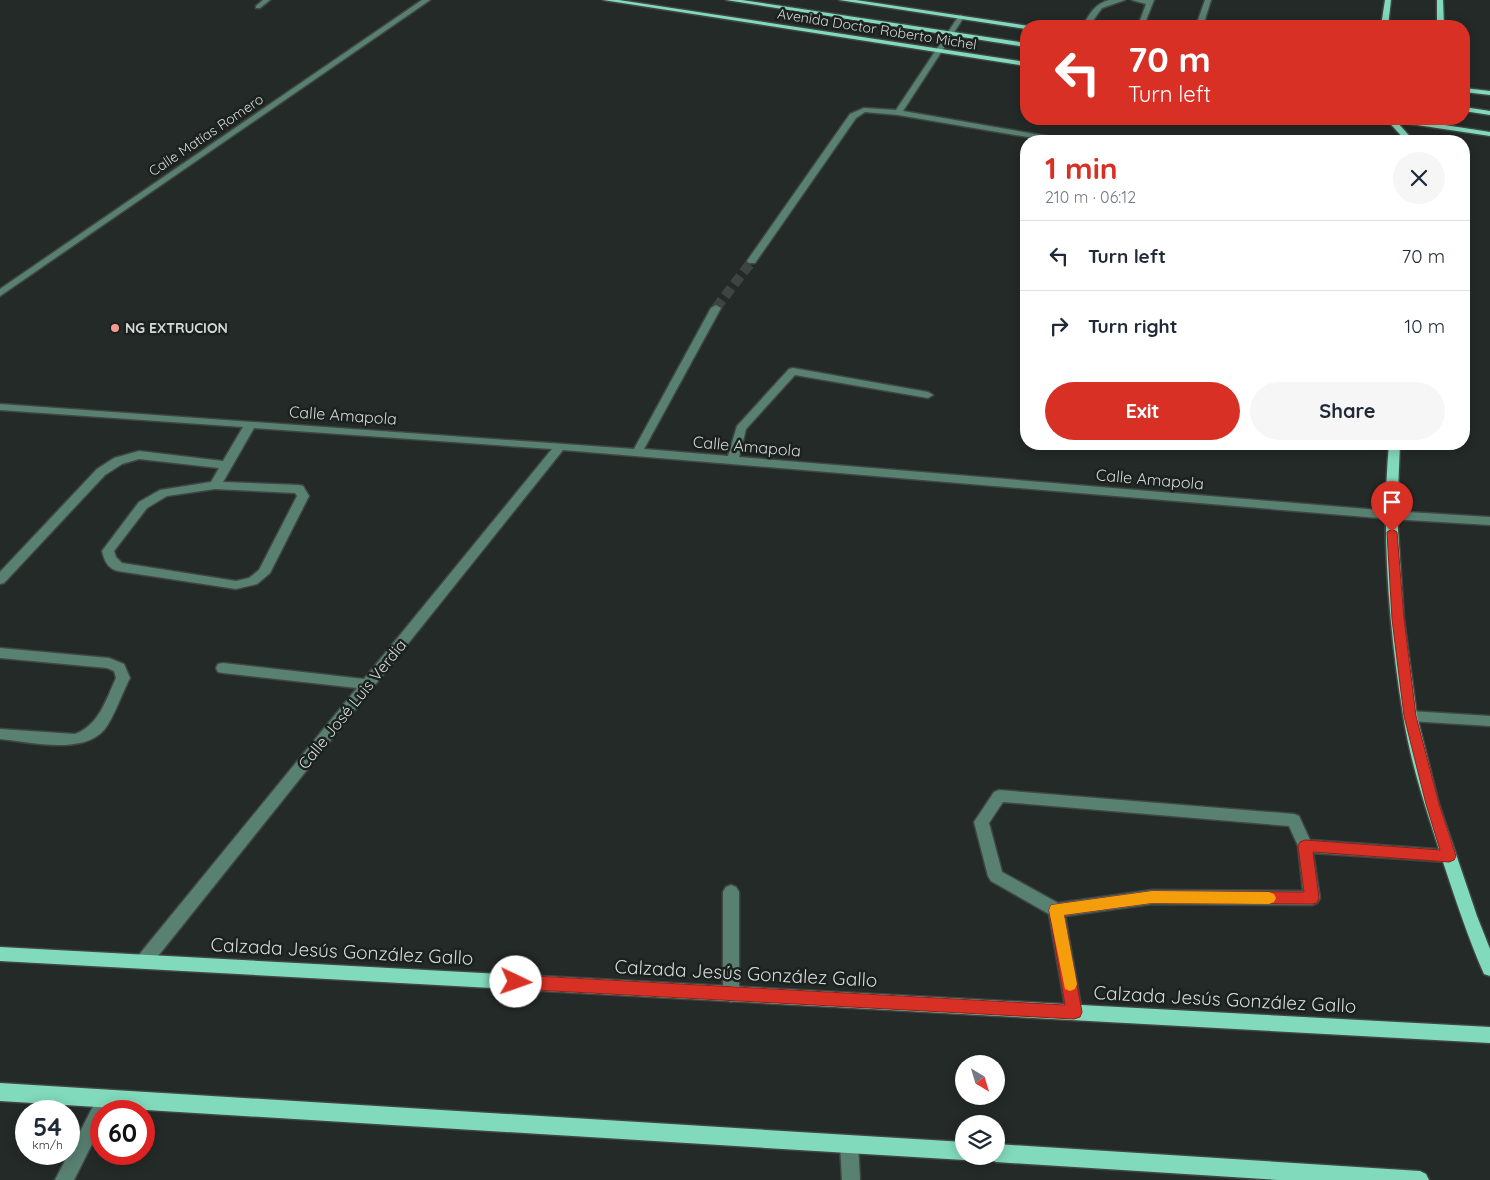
<!DOCTYPE html>
<meta charset="utf-8">
<style>
:root{--surface:#fff;--page:#f6f6f7;--text:#1f2937;--muted:#747a83;--line:#e0e1e3;--accent:#d93025}
body{margin:0;font-family:Quicksand,sans-serif;background:var(--page);color:var(--text);height:100vh;display:flex;flex-direction:column;font-size:19px;white-space:nowrap}
*{box-sizing:border-box;margin:0}
p{font-size:16px;color:var(--muted)}
.icon{flex:none;width:28px;height:28px;fill:none;stroke:currentColor;stroke-width:2;stroke-linecap:round;stroke-linejoin:round}
.map{position:relative;flex:1;overflow:hidden}
.side{position:absolute;left:1020px;top:135px;width:450px;height:315px;display:flex;flex-direction:column;background:var(--surface);border-radius:20px;box-shadow:0 2px 12px #0003}
.side>*{flex:none}
.top-card{position:absolute;left:1020px;top:20px;width:450px;height:105px;border-radius:20px;box-shadow:0 2px 12px #0003;background:#d93025;color:#fff;overflow:hidden}
.needle{width:32px;rotate:142deg}
.controls{position:absolute;left:955px;top:1055px;display:grid;gap:10px}
.controls a{display:grid;place-items:center;width:50px;height:50px;border-radius:50%;background:var(--surface);box-shadow:0 2px 12px #0003;font-size:25px}
.speed{position:absolute;left:15px;top:1100px;display:flex;gap:10px;font-size:25px;font-weight:700;text-align:center}
.speed>*{display:grid;place-content:center;width:65px;height:65px;border-radius:50%;background:var(--surface);box-shadow:0 2px 12px #0003;line-height:1}
.speed small{font-size:12px;font-weight:400}
.speed .limit{border:8px solid #d22;background:#fff;color:#111}
.pin{position:absolute;display:grid;place-items:center;width:42px;height:42px;color:#fff;margin:-51px -21px;border-radius:50% 50% 50% 0;rotate:-45deg;box-shadow:0 0 5px #0007}
.pin .icon{rotate:45deg}
.me{position:absolute;width:55px;margin:-28px;rotate:93deg;stroke-linejoin:round;filter:drop-shadow(0 0 4px #0008)}
.turn{display:flex;align-items:center;gap:18px;height:105px;padding:0 25px;font-size:22px}
.turn .icon{width:65px;height:65px;stroke-width:2.5}
.turn b{display:block;font-size:35px;line-height:42px}
.round{display:grid;place-items:center;flex:none;width:52px;height:52px;border-radius:26px;background:var(--page)}
.headline{display:flex;align-items:center;justify-content:space-between;height:85px;padding:0 25px}
h1{font-size:30px;font-weight:800;line-height:38px;color:var(--accent)}
.action{display:flex;gap:10px;margin-top:auto;padding:10px 25px}
.action a{flex:1;height:58px;border-radius:30px;background:var(--accent);color:#fff;font-size:20px;font-weight:800;line-height:58px;text-align:center}
.action a+a{background:var(--page);color:var(--text)}
ul{padding:0;list-style:none}
li{display:flex;align-items:center;gap:15px;height:70px;padding:0 25px;border-top:1px solid var(--line)}
li div{flex:1}
li b{display:block;font-size:19px}
li em{font-style:normal}
.map>svg:first-child{display:block}
.lines{fill:none;stroke-linecap:round;stroke-linejoin:round}
.minor-tunnel{stroke:#3f4442;stroke-width:10;stroke-dasharray:10 5;stroke-linecap:butt}
.minor-casing{stroke:#404644;stroke-width:3}
.major-casing{stroke:#404644;stroke-width:3}
.minor{fill:#588172;fill-rule:evenodd}
.major{fill:#82dabc;fill-rule:evenodd}
.route{fill:#d93025;stroke:#8d1f18}
.slow{fill:#f59e0b}
.poi-dot{fill:#f59c91;stroke:#1b211e;stroke-width:2}
.labels{text-anchor:middle;dominant-baseline:central;stroke-width:5;stroke-linejoin:round;paint-order:stroke}
.far-street-label{font-size:14px;fill:#d5d9d8;stroke:#1b211e}
.far-poi-label{font-size:14px;font-weight:bold;fill:#d5d9d8;stroke:#1b211e;text-anchor:start}
.street-label{font-size:16px;fill:#d5d9d8;stroke:#1b211e}
.near-street-label{font-size:19px;fill:#d5d9d8;stroke:#1b211e}
</style>
<div class="map">
<svg width="1490" height="1180" viewBox="0 0 1490 1180">
<rect width="100%" height="100%" fill="#242a28"/>
<g class="lines">
<!-- minor-tunnel -->
<path class="minor-tunnel" d="M716,308L752,261"/>
<!-- minor casing -->
<g class="minor-casing">
<g id="minor">
<path d="M263,0H270L260,8H256V6Z"/>
<path d="M422,0H430L0,296V289Z"/>
<path d="M1109,0H1125L1102,8L1089,26H1083C1089,14 1095,4 1109,0Z"/>
<path d="M1132,0H1154L1145,23L1155,26H1138L1146,4Z"/>
<path d="M1205,0H1211L1203,26H1196Z"/>
<path d="M961,15L964,17L903,111L1064,139L1068,141H1051L898,115L865,112L856,118L755,263H749L747,261L850,114L864,108L896,110L958,17Z"/>
<path d="M716,305L721,308L644,449L728,456L737,426L789,369L793,368L928,392L933,395L928,398L795,375L746,429L739,457L1391,511L1490,517V525L1391,519L563,450L150,966L144,968L138,966L136,961L138,956L357,688L223,673L218,672L216,668L218,664L223,663L364,679L552,449L254,428L223,482L299,485L303,486L309,496L270,573L257,584L236,589L118,571C108,569 104,560 102,551L139,502L160,490L211,482L219,468L139,459L122,464L105,475L4,583L0,584V572L97,469L114,458L139,451L223,461L243,427L0,410V404L634,449L711,308ZM215,489L295,493L297,496L259,570L249,578L236,581L122,563L116,557L114,551L147,508L167,496Z"/>
<path d="M0,648L109,658L124,664L130,678C123,691 113,720 104,730C82,755 30,742 0,739V729L75,734C99,725 106,700 116,678L114,671L107,668L0,658Z"/>
<path d="M1410,711L1490,716V726L1410,721L1405,720L1403,716L1405,712Z"/>
<path d="M999,790L1294,814L1299,816L1310,840L1449,850L1454,851L1457,856L1454,861L1449,862L1313,853L1320,898L1317,903L1312,905L1152,904L1065,916L1082,1012L1080,1018L1074,1020L1068,1018L1066,1012L1049,914L991,881L988,876L974,822L994,792ZM1003,802L1289,826L1298,846L1303,891L1152,890L1058,903L1002,872L989,823Z"/>
<path d="M731,885L736,887L739,892V994L737,999L731,1002L725,999L723,994V892L726,887Z"/>
<path d="M106,1090L112,1093L115,1099L109,1111H101V1126L74,1180H55L100,1093Z"/>
<path d="M849,1135L855,1138L858,1144L860,1180H842L840,1144L843,1138Z"/>
</g>
</g>
<!-- major casing -->
<g class="major-casing">
<g id="major">
<path d="M603,0H619L1026,62V66Z"/>
<path d="M726,0H742L1026,43V47Z"/>
<path d="M839,0H856L1029,26H1026V29Z"/>
<path d="M1385,0H1391L1388,26H1381Z"/>
<path d="M1437,0H1443L1444,26H1437Z"/>
<path d="M1464,88L1490,91V95L1464,92Z"/>
<path d="M1464,107L1490,111V115L1464,111Z"/>
<path d="M1386,119H1406L1490,132V136L1397,122L1414,141H1406Z"/>
<path d="M1389,444H1400L1397,515L1404,619L1417,716L1439,804L1477,916L1490,949V976L1484,974C1469,940 1457,904 1445,868C1429,818 1411,767 1403,715C1389,629 1381,530 1389,444Z"/>
<path d="M0,947L1490,1027V1043L0,961Z"/>
<path d="M0,1083L964,1142V1156H971L964,1160L0,1101Z"/>
<path d="M996,1144L1420,1171L1426,1174L1429,1180H1278L996,1162L990,1159L988,1156H996Z"/>
</g>
</g>
<!-- minor -->
<use href="#minor" class="minor"/>
<!-- major -->
<use href="#major" class="major"/>
</g>
<!-- route -->
<path class="route" d="M1392,529L1397,532L1404,619L1416,716L1439,804L1456,856L1454,860L1449,862L1313,852L1319,898L1317,903L1312,904L1152,903L1064,915L1082,1012L1080,1017L1074,1019L516,989L511,987L508,982L511,977L516,975L1065,1005L1049,910L1051,905L1152,891L1304,892L1298,846L1300,842L1305,840L1440,850L1426,804L1404,716L1392,619L1387,532Z"/>
<!-- slow -->
<path class="slow" d="M1152,891L1269,892L1274,894L1276,898L1274,902L1269,904L1152,903L1064,915L1077,984L1075,989L1070,991L1065,989L1049,910L1051,905Z"/>
<!-- markers -->
<circle class="poi-dot" cx="115" cy="328" r="5"/>
<g class="labels">
<!-- far-street labels -->
<g class="far-street-label">
<text transform="translate(877 29) rotate(9)">Avenida Doctor Roberto Michel</text>
<text transform="translate(206 135) rotate(-34)">Calle Matías Romero</text>
</g>
<!-- far-poi labels -->
<g class="far-poi-label">
<text x="125" y="328">NG EXTRUCION</text>
</g>
<!-- street labels -->
<g class="street-label">
<text transform="translate(343 415) rotate(4)">Calle Amapola</text>
<text transform="translate(747 446) rotate(5)">Calle Amapola</text>
<text transform="translate(1150 479) rotate(5)">Calle Amapola</text>
<text transform="translate(352 704) rotate(-51)">Calle José Luis Verdia</text>
</g>
<!-- near-street labels -->
<g class="near-street-label">
<text transform="translate(342 951) rotate(3)">Calzada Jesús González Gallo</text>
<text transform="translate(746 973) rotate(3)">Calzada Jesús González Gallo</text>
<text transform="translate(1225 999) rotate(3)">Calzada Jesús González Gallo</text>
</g>
</g>
</svg>
<div class="controls">
<a><svg class="needle" viewBox="-14 -14 28 28"><path d="M0-13l5 13h-10z" fill="#e53935"/><path d="M0 13l5-13h-10z" fill="#747a83"/></svg></a>
<a><svg class="icon" aria-label="layers" viewBox="0 0 24 24"><path d="M12 4l9 5-9 5-9-5zM3 14l9 5 9-5"/></svg></a>
</div>
<div class="speed"><div>54<small>km/h</small></div><div class="limit">60</div></div>
<div class="pin" style="left:1392px;top:532px;background:#d93025"><svg class="icon" aria-label="arrive" viewBox="0 0 24 24"><path d="M6 21V4h12l-3 4 3 4H6"/></svg></div>
<svg class="me" style="left:516px;top:982px" viewBox="-20 -20 40 40"><circle r="19" fill="#fff"/><path d="M0-13L10 11 0 6-10 11z" fill="#d93025"/></svg>
<div class="top-card">
<div class="turn"><svg class="icon" aria-label="left" viewBox="0 0 24 24"><path d="M17 20v-9H6M10 6l-5 5 5 5"/></svg><div><b>70 m</b>Turn left</div></div>
</div>
<section class="side">
<div class="headline"><div><h1>1 min</h1><p>210 m · 06:12</p></div><a class="round"><svg class="icon" aria-label="close" viewBox="0 0 24 24"><path d="M6 6l12 12M18 6L6 18"/></svg></a></div>
<ul>
<li><svg class="icon" aria-label="left" viewBox="0 0 24 24"><path d="M17 20v-9H6M10 6l-5 5 5 5"/></svg><div><b>Turn left</b></div><em>70 m</em></li>
<li><svg class="icon" aria-label="right" viewBox="0 0 24 24"><path d="M7 20v-9h11M14 6l5 5-5 5"/></svg><div><b>Turn right</b></div><em>10 m</em></li>
</ul>
<div class="action"><a>Exit</a><a>Share</a></div>
</section>
</div>
